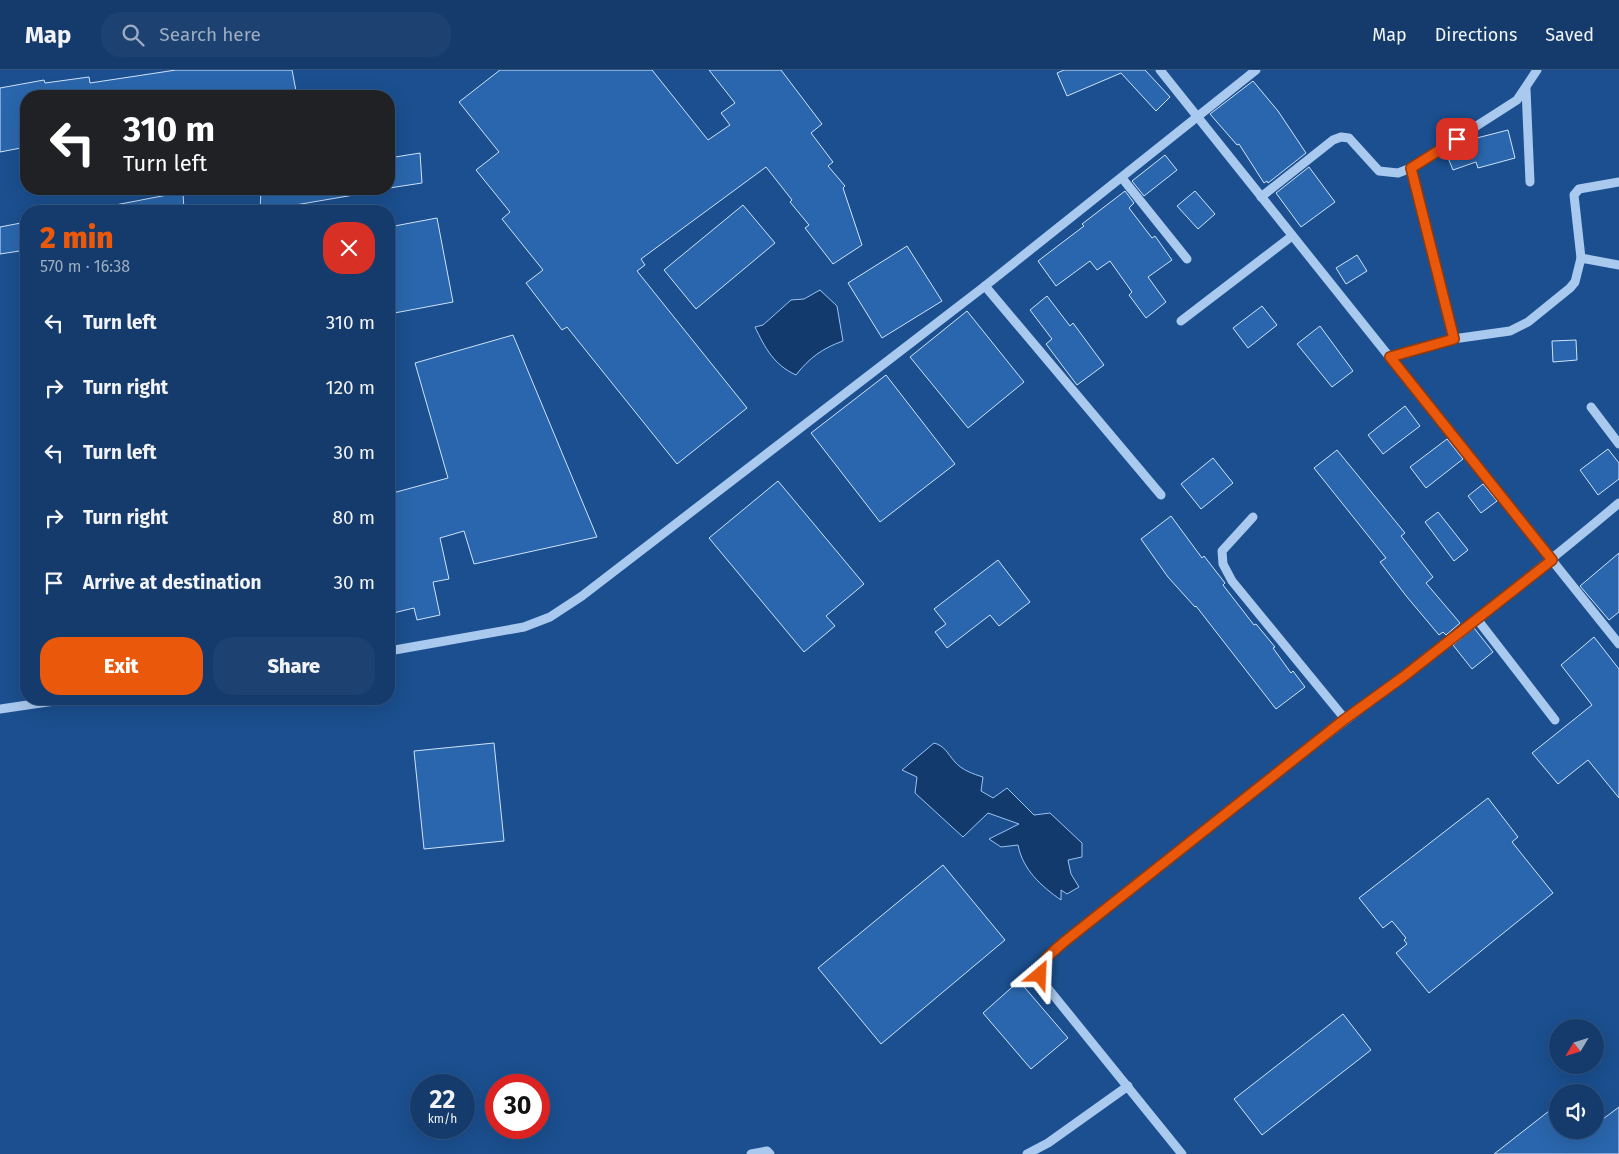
<!DOCTYPE html>
<meta charset="utf-8">
<style>
:root{--surface:#143b6b;--page:#1d4271;--text:#f1f3f6;--muted:#9dadc1;--line:#33557e;--accent:#ea580c}
body{margin:0;font-family:"Fira Sans",sans-serif;background:var(--page);color:var(--text);height:100vh;display:flex;flex-direction:column;font-size:19px;white-space:nowrap}
*{box-sizing:border-box;margin:0}
p{font-size:16px;color:var(--muted)}
.icon{flex:none;width:28px;height:28px;fill:none;stroke:currentColor;stroke-width:2;stroke-linecap:round;stroke-linejoin:round}
.map{position:relative;flex:1;overflow:hidden}
.panel{position:absolute;left:20px;top:135px;width:375px;height:500px;display:flex;flex-direction:column;background:var(--surface);border-radius:20px;box-shadow:0 5px 20px #0002,0 0 0 1px var(--line)}
.panel>*{flex:none}
.guide{position:absolute;left:20px;top:20px;width:375px;height:105px;border-radius:20px;box-shadow:0 5px 20px #0002,0 0 0 1px var(--line);background:#202124;color:#fff;overflow:hidden}
.needle{width:32px;rotate:232deg}
.fabs{position:absolute;left:1549px;top:949px;display:grid;gap:10px}
.fabs a{display:grid;place-items:center;width:55px;height:55px;border-radius:50%;background:var(--surface);box-shadow:0 5px 20px #0002,0 0 0 1px var(--line);font-size:25px}
.speed{position:absolute;left:410px;top:1004px;display:flex;gap:10px;font-size:25px;font-weight:700;text-align:center}
.speed>*{display:grid;place-content:center;width:65px;height:65px;border-radius:50%;background:var(--surface);box-shadow:0 5px 20px #0002,0 0 0 1px var(--line);line-height:1}
.speed small{font-size:12px;font-weight:400}
.speed .limit{border:8px solid #d22;background:#fff;color:#111}
.pin{position:absolute;display:grid;place-items:center;width:42px;height:42px;color:#fff;margin:-21px;border-radius:10px;box-shadow:0 2px 8px #0006}
.me{position:absolute;width:55px;margin:-28px;rotate:26deg;stroke-linejoin:round;filter:drop-shadow(0 0 4px #0008)}
.turn{display:flex;align-items:center;gap:18px;height:105px;padding:0 20px;font-size:22px}
.turn .icon{width:65px;height:65px;stroke-width:2.5}
.turn b{display:block;font-size:35px;line-height:42px}
.round{display:grid;place-items:center;flex:none;width:52px;height:52px;border-radius:20px;background:var(--page)}
.summary{display:flex;align-items:center;justify-content:space-between;height:85px;padding:0 20px}
h1{font-size:30px;font-weight:800;line-height:38px;color:var(--accent)}
.action{display:flex;gap:10px;margin-top:auto;padding:10px 20px}
.action a{flex:1;height:58px;border-radius:20px;background:var(--accent);color:#fff;font-size:20px;font-weight:800;line-height:58px;text-align:center}
.action a+a{background:var(--page);color:var(--text)}
ul{padding:0;list-style:none}
li{display:flex;align-items:center;gap:15px;height:65px;padding:0 20px}
li div{flex:1}
li b{display:block;font-size:19px}
li em{font-style:normal}
header{display:flex;align-items:center;gap:30px;box-sizing:border-box;height:70px;padding:0 25px;background:var(--surface);border-bottom:1px solid var(--line)}
header strong{font-size:24px}
nav{display:flex;gap:28px;margin-inline-start:auto;font-size:18px}
.search{width:350px;height:45px;background:var(--page);display:flex;align-items:center;gap:12px;box-sizing:border-box;padding:0 18px;border-radius:20px;color:var(--muted);font-size:19px}
.map>svg:first-child{display:block}
.water{fill:#123a6d;stroke:#9cc4f0}
.building{fill:#2a66ad;stroke:#cfe3fa}
.lines{fill:none;stroke-linecap:round;stroke-linejoin:round}
.minor{stroke:#a9c9ee;stroke-width:9}
.route-casing{stroke:#983908;stroke-width:12}
.route{stroke:#ea580c;stroke-width:9}
</style>
<header>
<strong>Map</strong>
<div class="search"><svg class="icon" aria-label="search" viewBox="0 0 24 24"><circle cx="10" cy="10" r="6"/><path d="M15 15l6 6"/></svg>Search here</div>
<nav><a>Map</a><a>Directions</a><a>Saved</a></nav>
</header>
<div class="map">
<svg width="1619" height="1084" viewBox="0 0 1619 1084">
<rect width="100%" height="100%" fill="#1b4f8f"/>
<!-- water -->
<g class="water">
<path d="M820,220L837,236L843,271C823,278 809,288 796,305C774,295 765,278 755,257L763,255L791,230L804,229Z"/>
<path d="M934,673C945,676 947,683 955,692C962,700 973,704 983,707L981,721L993,728L1007,718L1034,745L1050,743L1082,773V787L1068,790L1071,804L1079,817L1067,824L1061,820V830C1041,816 1023,800 1018,775L1001,777L989,769L1019,754L988,743L963,767L915,723L917,707L902,700Z"/>
</g>
<!-- building -->
<g class="building">
<path d="M176,0H292L297,26H26V77L0,82V18L44,10L45,13L89,7L90,13Z"/>
<path d="M500,0H652L708,70L730,55L721,43L735,33L709,0H781L822,54L811,63L833,92L828,96L845,116L843,118L862,175L833,194L805,158L809,155L790,132L792,130L766,97L641,189L645,195L637,201L747,338L677,394L567,257L562,260L526,213L543,200L502,149L510,142L476,100L499,82L459,32Z"/>
<path d="M1064,0H1145L1170,27L1156,41L1121,3L1067,26L1057,3Z"/>
<path d="M1253,11L1278,41L1306,83L1268,113L1267,111L1264,113L1239,74L1237,75L1210,44Z"/>
<path d="M1508,60L1515,88L1478,98L1476,92L1453,100L1446,83L1465,71Z"/>
<path d="M420,83L422,113L389,118V88Z"/>
<path d="M1165,85L1177,100L1144,126L1132,111Z"/>
<path d="M1309,97L1335,132L1301,157L1276,123Z"/>
<path d="M261,119H354V125L260,141Z"/>
<path d="M1125,121L1134,133L1129,138L1152,168L1155,166L1172,190L1148,207L1166,232L1146,248L1129,225L1132,222L1110,191L1097,200L1090,191L1056,216L1038,191L1084,156L1082,154Z"/>
<path d="M1195,121L1215,144L1198,159L1177,136Z"/>
<path d="M183,122L184,141H110V136Z"/>
<path d="M743,135L775,173L696,239L664,200Z"/>
<path d="M437,148L453,232L389,244V157Z"/>
<path d="M26,152V180L0,184V157Z"/>
<path d="M907,176L942,231L882,268L848,213Z"/>
<path d="M1357,185L1367,201L1346,214L1336,198Z"/>
<path d="M1047,226L1070,256L1073,253L1104,295L1077,315L1046,274L1052,269L1030,240Z"/>
<path d="M1262,236L1277,255L1248,278L1233,258Z"/>
<path d="M967,241L1024,312L968,358L910,287Z"/>
<path d="M1320,256L1353,301L1332,317L1297,274Z"/>
<path d="M513,265L597,467L474,494L464,461L440,468L449,509L433,512L440,545L417,550L414,538L389,544V470L393,469L389,452V424L448,408L415,293Z"/>
<path d="M1576,270L1577,290L1553,292L1552,271Z"/>
<path d="M886,305L955,394L880,452L811,363Z"/>
<path d="M1405,336L1420,356L1383,384L1368,365Z"/>
<path d="M1447,369L1463,389L1426,418L1410,397Z"/>
<path d="M1608,379L1619,393V409L1598,425L1580,400Z"/>
<path d="M1337,380L1405,463L1401,466L1433,507L1426,513L1460,553L1446,565L1443,562L1439,565L1407,527L1380,492L1386,488L1314,398Z"/>
<path d="M1213,388L1233,413L1201,439L1181,414Z"/>
<path d="M778,411L864,514L826,546L835,556L804,582L709,468Z"/>
<path d="M1483,414L1497,431L1481,443L1468,426Z"/>
<path d="M1438,442L1468,480L1454,491L1425,452Z"/>
<path d="M1171,446L1202,488L1204,486L1225,513L1223,515L1254,555L1256,554L1275,577L1273,578L1291,603L1293,601L1305,617L1276,639L1196,536L1195,537L1168,507L1141,469Z"/>
<path d="M1619,483V542L1609,550L1580,516Z"/>
<path d="M998,490L1030,532L999,556L990,545L947,578L935,562L946,554L934,539Z"/>
<path d="M1474,558L1493,582L1472,599L1453,575Z"/>
<path d="M1594,567L1619,599V728L1588,690L1558,714L1532,683L1592,635L1561,595Z"/>
<path d="M494,673L504,771L424,779L414,681Z"/>
<path d="M1488,728L1518,767L1512,772L1553,823L1429,923L1396,883L1407,874L1404,870L1406,868L1392,851L1383,858L1359,828Z"/>
<path d="M943,795L1005,870L881,974L818,898Z"/>
<path d="M1019,911L1068,968L1031,999L983,943Z"/>
<path d="M1343,944L1371,980L1262,1065L1234,1029Z"/>
<path d="M1558,1034V1060H1595V1055L1619,1037V1084H1494Z"/>
</g>
<g class="lines">
<!-- minor -->
<g class="minor">
<path d="M1160,0L1619,574"/>
<path d="M1526,19L1530,112"/>
<path d="M1411,98L1453,269"/>
<path d="M1122,108L1187,189"/>
<path d="M1261,127L1333,70L1341,67L1349,68L1379,101L1398,103L1411,98L1517,30L1537,0"/>
<path d="M1581,188L1574,125L1579,119L1619,112"/>
<path d="M985,216L1161,425"/>
<path d="M1181,251L1292,166"/>
<path d="M1390,287L1453,269L1510,261L1528,252L1570,218L1575,212L1581,188L1619,195"/>
<path d="M1591,337L1619,374"/>
<path d="M1253,447L1222,481L1223,494L1232,511L1345,649"/>
<path d="M1477,549L1555,650"/>
<path d="M389,581L524,557L550,547L582,526L985,216L1256,0"/>
<path d="M0,639L68,629"/>
<path d="M751,1084L767,1081L770,1084"/>
<path d="M1027,1084L1048,1073L1128,1016"/>
<path d="M1182,1084L1046,916C1040,905 1039,900 1045,889C1093,846 1145,808 1195,768C1336,656 1481,549 1619,433"/>
</g>
</g>
<g class="lines">
<!-- route casing -->
<g class="route-casing">
<path id="route" d="M1040,905C1040,890 1053,882 1064,872L1345,649L1403,607L1552,490L1390,287L1454,269L1411,98L1457,69"/>
</g>
<!-- route -->
<use href="#route" class="route"/>
</g>
</svg>
<div class="fabs">
<a><svg class="needle" viewBox="-14 -14 28 28"><path d="M0-13l5 13h-10z" fill="#e53935"/><path d="M0 13l5-13h-10z" fill="#9dadc1"/></svg></a>
<a><svg class="icon" aria-label="sound" viewBox="0 0 24 24"><path d="M4 9h4l5-4v14l-5-4H4zM17 9q2 3 0 6"/></svg></a>
</div>
<div class="speed"><div>22<small>km/h</small></div><div class="limit">30</div></div>
<div class="pin" style="left:1457px;top:69px;background:#d93025"><svg class="icon" aria-label="arrive" viewBox="0 0 24 24"><path d="M6 21V4h12l-3 4 3 4H6"/></svg></div>
<svg class="me" style="left:1040px;top:905px" viewBox="-20 -20 40 40"><path d="M0-17L14 15 0 8-14 15z" fill="#ea580c" stroke="#fff" stroke-width="4"/></svg>
<div class="guide">
<div class="turn"><svg class="icon" aria-label="left" viewBox="0 0 24 24"><path d="M17 20v-9H6M10 6l-5 5 5 5"/></svg><div><b>310 m</b>Turn left</div></div>
</div>
<section class="panel">
<div class="summary"><div><h1>2 min</h1><p>570 m · 16:38</p></div><a class="round" style="background:#d93025;color:#fff"><svg class="icon" aria-label="close" viewBox="0 0 24 24"><path d="M6 6l12 12M18 6L6 18"/></svg></a></div>
<ul>
<li><svg class="icon" aria-label="left" viewBox="0 0 24 24"><path d="M17 20v-9H6M10 6l-5 5 5 5"/></svg><div><b>Turn left</b></div><em>310 m</em></li>
<li><svg class="icon" aria-label="right" viewBox="0 0 24 24"><path d="M7 20v-9h11M14 6l5 5-5 5"/></svg><div><b>Turn right</b></div><em>120 m</em></li>
<li><svg class="icon" aria-label="left" viewBox="0 0 24 24"><path d="M17 20v-9H6M10 6l-5 5 5 5"/></svg><div><b>Turn left</b></div><em>30 m</em></li>
<li><svg class="icon" aria-label="right" viewBox="0 0 24 24"><path d="M7 20v-9h11M14 6l5 5-5 5"/></svg><div><b>Turn right</b></div><em>80 m</em></li>
<li><svg class="icon" aria-label="arrive" viewBox="0 0 24 24"><path d="M6 21V4h12l-3 4 3 4H6"/></svg><div><b>Arrive at destination</b></div><em>30 m</em></li>
</ul>
<div class="action"><a>Exit</a><a>Share</a></div>
</section>
</div>
